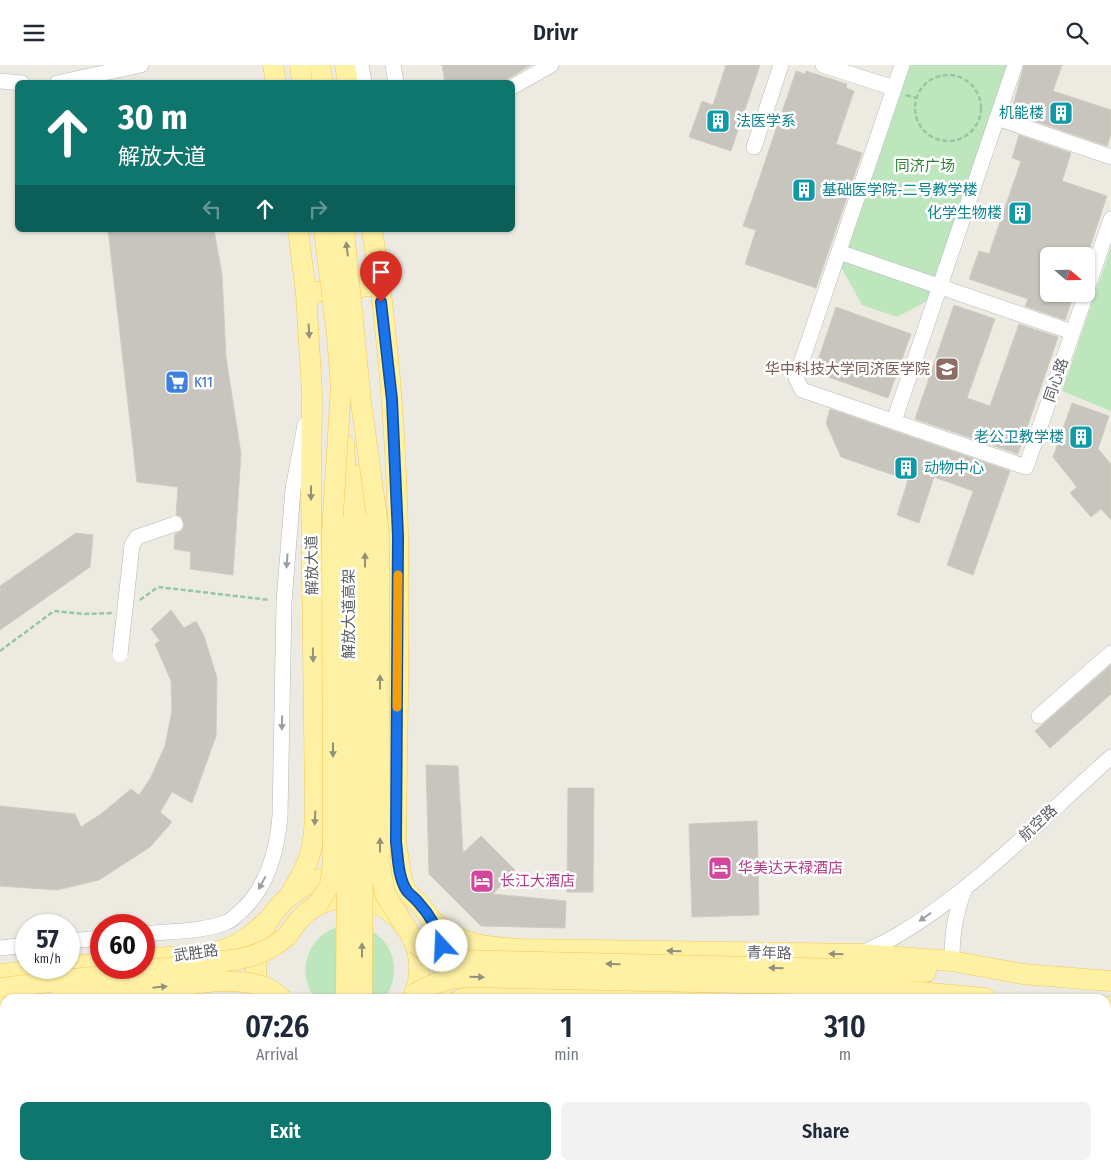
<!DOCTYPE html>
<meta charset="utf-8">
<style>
:root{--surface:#fff;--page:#f2f2f3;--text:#1f2937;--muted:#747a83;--accent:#0f766e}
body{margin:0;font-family:"Fira Sans Condensed","Noto Sans SC",sans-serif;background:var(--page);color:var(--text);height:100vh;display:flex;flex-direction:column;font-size:19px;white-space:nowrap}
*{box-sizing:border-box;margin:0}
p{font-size:16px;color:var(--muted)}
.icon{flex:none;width:28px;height:28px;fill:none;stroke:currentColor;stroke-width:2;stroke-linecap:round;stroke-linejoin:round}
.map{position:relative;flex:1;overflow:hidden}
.drawer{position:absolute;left:0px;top:929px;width:1111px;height:176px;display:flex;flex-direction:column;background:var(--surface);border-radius:15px 15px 0 0;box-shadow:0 1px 4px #0004}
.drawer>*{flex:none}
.hud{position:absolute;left:15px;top:15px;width:500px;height:152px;border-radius:8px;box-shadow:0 1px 4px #0004;background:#0f766e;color:#fff;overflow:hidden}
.needle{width:32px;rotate:110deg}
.fabs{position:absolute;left:1040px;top:182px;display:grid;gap:10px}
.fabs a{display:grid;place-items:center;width:55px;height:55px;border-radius:8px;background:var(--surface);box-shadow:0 1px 4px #0004;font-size:25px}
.speed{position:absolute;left:15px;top:849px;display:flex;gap:10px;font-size:25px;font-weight:700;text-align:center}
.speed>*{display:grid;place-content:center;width:65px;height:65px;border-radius:50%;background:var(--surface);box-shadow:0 1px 4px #0004;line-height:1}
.speed small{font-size:12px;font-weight:400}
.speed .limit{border:8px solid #d22;background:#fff;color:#111}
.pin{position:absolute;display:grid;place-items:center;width:42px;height:42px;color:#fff;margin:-51px -21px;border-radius:50% 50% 50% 0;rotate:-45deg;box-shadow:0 0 5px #0007}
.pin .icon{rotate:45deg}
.me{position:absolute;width:55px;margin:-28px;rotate:340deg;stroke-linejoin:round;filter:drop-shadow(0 0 4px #0008)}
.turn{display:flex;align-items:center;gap:18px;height:105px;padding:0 20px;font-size:22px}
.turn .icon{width:65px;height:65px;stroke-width:2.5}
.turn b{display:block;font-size:35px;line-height:42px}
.lanes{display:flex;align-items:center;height:48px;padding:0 20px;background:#0003;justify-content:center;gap:25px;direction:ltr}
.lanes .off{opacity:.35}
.eta{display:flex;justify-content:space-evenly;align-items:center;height:85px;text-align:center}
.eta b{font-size:30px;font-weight:600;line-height:35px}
.button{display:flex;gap:10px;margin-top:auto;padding:10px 20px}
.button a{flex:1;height:58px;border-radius:8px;background:var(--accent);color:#fff;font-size:20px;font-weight:600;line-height:58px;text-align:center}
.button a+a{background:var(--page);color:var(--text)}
header{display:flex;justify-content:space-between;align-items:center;height:65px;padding:0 20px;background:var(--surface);font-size:22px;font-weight:600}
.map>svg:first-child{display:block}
.green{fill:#bde6bd}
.building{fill:#c8c5be;stroke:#d2ccbf}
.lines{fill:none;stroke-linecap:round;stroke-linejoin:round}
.minor-casing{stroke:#b4b8bc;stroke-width:16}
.major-casing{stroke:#f5c853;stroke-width:21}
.path{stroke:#95c7a4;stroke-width:2.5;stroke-dasharray:5 2.5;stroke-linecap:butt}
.minor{stroke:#fff;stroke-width:15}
.major{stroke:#fff1a4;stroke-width:20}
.minor-bridge-casing{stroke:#b4b8bc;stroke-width:16;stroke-linecap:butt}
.major-bridge-casing{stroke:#f5c853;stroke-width:21;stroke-linecap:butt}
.minor-bridge{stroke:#fff;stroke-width:15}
.major-bridge{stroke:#fff1a4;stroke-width:20}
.oneway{fill:#94917a}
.oneway2{fill:#9c9ea1}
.route-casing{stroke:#114b97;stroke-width:12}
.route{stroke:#1a73e8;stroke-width:9}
.slow{stroke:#f59e0b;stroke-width:9}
.labels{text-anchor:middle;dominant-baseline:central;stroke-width:5;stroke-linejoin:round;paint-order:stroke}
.culture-label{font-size:15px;fill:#0d838f;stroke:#fff;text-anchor:end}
.park-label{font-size:15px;fill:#318235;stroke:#fff}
.education-label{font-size:15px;fill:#785e54;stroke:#fff;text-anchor:end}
.street-label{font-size:15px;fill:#5a5e63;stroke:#fff}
.shop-label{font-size:15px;fill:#366cbe;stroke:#fff;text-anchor:start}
.hotel-label{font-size:15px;fill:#b23c85;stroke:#fff;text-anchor:start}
</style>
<header><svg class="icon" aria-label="menu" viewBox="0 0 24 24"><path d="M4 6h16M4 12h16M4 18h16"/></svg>Drivr<svg class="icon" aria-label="search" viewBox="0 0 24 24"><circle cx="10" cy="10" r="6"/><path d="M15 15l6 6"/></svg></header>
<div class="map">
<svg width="1111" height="1104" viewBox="0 0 1111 1104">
<rect width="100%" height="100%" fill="#edebe1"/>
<!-- green -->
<g class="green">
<path d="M910,0H1008L929,235L897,252L862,240L841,202Z"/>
<path d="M1111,182V346L1062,326Z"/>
<path d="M345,860C356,861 366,862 375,868C397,883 400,914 384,934H316C297,912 305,878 330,865C334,863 340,862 345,860Z"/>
</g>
<!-- building -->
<g class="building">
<path d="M442,0H531L501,18H445Z"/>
<path d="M726,0H760L731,86L689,72L702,36L713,40Z"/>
<path d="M1024,0H1062L1053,26L1111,45V69L1107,81L1011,48Z"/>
<path d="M796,6L805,9L806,6L847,19L846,23L854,26L836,79L862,88L816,223L745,199L756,165L743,161Z"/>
<path d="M1019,70L1071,88L1062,116L1107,131L1087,191H1049V229H1074L1065,255L1025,241L1028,234L969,214L979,186L989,189L1021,96L1012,93Z"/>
<path d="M108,165H214L222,209L226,292L241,389L233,510L190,504L191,487L174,484L175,469L182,465L184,460L181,452L176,450L178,422L137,417Z"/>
<path d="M954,240L995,254L967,333L990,341L1019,259L1058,272L1018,389L915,354Z"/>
<path d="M836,242L911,269L888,333L814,307Z"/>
<path d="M1072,338L1109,351L1098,384L1111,399V455L1101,444L1091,452L1070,428L1077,422L1053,392Z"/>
<path d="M830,344L1010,406L973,510L947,500L973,426L934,412L919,458L897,450L908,415L841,392L826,358Z"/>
<path d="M76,468L93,470L90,502L0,565V521Z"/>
<path d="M171,545L184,563L196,556L204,571L217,613L216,671L192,738L172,727L160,747L172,757L150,782L99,815L57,825L0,821V741L75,749L81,762L101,749L131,724L139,730L150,714L165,681L172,646L171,616L155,579L160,576L151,564Z"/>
<path d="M1111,600V629L1050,683L1035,666Z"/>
<path d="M426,700L458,701L463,788L481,771L515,805L493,829L566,836L565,863L481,861L429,809Z"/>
<path d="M568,723H594L593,827H567Z"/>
<path d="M757,756L759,850L692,852L689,759Z"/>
</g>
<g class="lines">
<!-- minor casing -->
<g class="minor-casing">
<g id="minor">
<path d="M361,0L364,18"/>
<path d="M393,0L396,18"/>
<path d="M823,0L894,23"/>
<path d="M902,0L796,313L802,325L1026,402L1086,229"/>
<path d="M0,16L22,18"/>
<path d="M57,18L141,0"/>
<path d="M512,22L551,0"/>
<path d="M997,53L1111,92"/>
<path d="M754,82L781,0"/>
<path d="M839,187L1072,267"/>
<path d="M1086,227L1111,154"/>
<path d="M894,356L1015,0"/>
<path d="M1039,651L1111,588"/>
<path d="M144,869C169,866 204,867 227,857C232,855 235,851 239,848C267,824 277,786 280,751L284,537L293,424L305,360"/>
<path d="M69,876L101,873"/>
<path d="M0,883L26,880"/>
<path d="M860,889C873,883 886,877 898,870C977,823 1042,753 1111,692"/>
<path d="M952,896C952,868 955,849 965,823"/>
<path d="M0,979L5,978"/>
</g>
</g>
<!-- major casing -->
<g class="major-casing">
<g id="major">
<path d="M273,0L276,18"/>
<path d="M300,0L302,18"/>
<path d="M320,0L323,18"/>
<path d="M345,0L348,18"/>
<path d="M372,165C388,266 396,369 398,470C400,572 397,675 396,777L402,816L407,827"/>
<path d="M306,228L379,220"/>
<path d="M344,379L349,461"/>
<path d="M363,408L365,461"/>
<path d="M397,821C438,847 452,887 439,934"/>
<path d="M290,830C300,813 311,795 313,775C315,762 315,749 315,736L311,425L312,327L306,228L298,165"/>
<path d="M432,855C460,880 485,882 520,884L860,889L952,896L1023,909L1111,916"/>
<path d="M287,871C295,859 303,848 316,841C359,817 415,848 419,897C420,909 418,922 412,934"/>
<path d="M144,894C170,891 200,892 226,884C242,879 255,867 268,855"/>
<path d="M69,902L101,898"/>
<path d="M842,904L926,907"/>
<path d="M0,909L62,902"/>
<path d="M840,920L985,933"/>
<path d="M261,934C241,870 283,814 348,808"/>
<path d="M461,934L483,929L709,934"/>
<path d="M0,940H5"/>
<path d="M1106,942H1111"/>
<path d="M0,960H5"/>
<path d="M1106,970H1111"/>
<path d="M327,1100V1104"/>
<path d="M312,1104V1100"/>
<path d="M345,1104V1100"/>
<path d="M361,1104V1100"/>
<path d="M377,1104V1100"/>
<path d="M397,1104V1100"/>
</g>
</g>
<!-- path -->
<g class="path">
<circle cx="948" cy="43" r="33"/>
<path d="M906,30L916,33"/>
<path d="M140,535L158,522L270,535"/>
<path d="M0,586L54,546L84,549L112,548"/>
</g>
<!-- minor -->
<use href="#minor" class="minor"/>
<!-- major -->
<use href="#major" class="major"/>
<!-- minor-bridge casing -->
<g class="minor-bridge-casing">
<path id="minor-bridge" d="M120,589L132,480L137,472L175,459"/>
</g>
<!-- major-bridge casing -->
<g class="major-bridge-casing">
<g id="major-bridge">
<path d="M344,165L361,337L379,468L380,801L385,829L403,858"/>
<path d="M317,840L330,820L333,797L332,466L341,322L337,270L324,165"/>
<path d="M416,879C430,891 441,893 459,895L842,904"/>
<path d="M0,923L239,894C258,890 272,884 287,871"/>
<path d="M414,929C431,919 446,913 465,912L840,920"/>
<path d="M59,934L218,916C240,916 266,917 282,934"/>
<path d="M346,934L349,461"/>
<path d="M362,934L365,461"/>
</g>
</g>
<!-- minor-bridge -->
<use href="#minor-bridge" class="minor-bridge"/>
<!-- major-bridge -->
<use href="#major-bridge" class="major-bridge"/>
</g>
<!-- one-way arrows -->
<defs><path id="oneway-solid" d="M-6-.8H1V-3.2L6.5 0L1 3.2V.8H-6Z" transform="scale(1.25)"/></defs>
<g class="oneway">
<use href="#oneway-solid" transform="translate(347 184) rotate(-97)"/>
<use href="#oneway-solid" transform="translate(309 266) rotate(87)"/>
<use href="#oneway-solid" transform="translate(311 428) rotate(90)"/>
<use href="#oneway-solid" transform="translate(365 495) rotate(-90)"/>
<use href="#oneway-solid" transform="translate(313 590) rotate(89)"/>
<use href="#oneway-solid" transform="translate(380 617) rotate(-90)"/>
<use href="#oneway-solid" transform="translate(333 685) rotate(90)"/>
<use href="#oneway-solid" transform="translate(315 753) rotate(93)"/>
<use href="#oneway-solid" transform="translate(380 780) rotate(-90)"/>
<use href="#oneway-solid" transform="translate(362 885) rotate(-90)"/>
<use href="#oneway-solid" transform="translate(674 886) rotate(-179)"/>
<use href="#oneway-solid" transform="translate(836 889) rotate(-179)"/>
<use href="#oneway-solid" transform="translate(613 899) rotate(-179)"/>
<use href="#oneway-solid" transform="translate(776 903) rotate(-179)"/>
<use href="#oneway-solid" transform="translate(477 912) rotate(1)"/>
<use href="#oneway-solid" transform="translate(160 922) rotate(-6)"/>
</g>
<g class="oneway2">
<use href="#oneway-solid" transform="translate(287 496) rotate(94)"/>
<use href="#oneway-solid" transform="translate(282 658) rotate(91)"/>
<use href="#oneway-solid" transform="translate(262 818) rotate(118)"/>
<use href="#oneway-solid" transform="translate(925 852) rotate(145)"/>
</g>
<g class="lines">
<!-- route casing -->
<g class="route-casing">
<path id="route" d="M381,237L392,335L398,471L396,777C398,792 398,813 407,826C410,830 415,833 418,837C430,850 438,864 442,881"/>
</g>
<!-- route -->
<use href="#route" class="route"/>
<!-- slow -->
<path class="slow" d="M397,642L398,510"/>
</g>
<!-- icons -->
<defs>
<g id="building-square" transform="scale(1.25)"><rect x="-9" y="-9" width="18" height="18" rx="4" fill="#0f9aa8" stroke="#fff"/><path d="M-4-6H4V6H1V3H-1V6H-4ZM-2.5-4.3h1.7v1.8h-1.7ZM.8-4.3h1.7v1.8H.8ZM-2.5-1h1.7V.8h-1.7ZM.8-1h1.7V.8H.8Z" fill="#fff"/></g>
<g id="university-square" transform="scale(1.25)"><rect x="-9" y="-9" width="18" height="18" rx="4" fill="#8d6e63" stroke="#fff"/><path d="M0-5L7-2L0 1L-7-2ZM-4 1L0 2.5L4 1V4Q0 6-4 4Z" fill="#fff"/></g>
<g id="supermarket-square" transform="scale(1.25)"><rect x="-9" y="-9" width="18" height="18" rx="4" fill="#3f7fe0" stroke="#fff"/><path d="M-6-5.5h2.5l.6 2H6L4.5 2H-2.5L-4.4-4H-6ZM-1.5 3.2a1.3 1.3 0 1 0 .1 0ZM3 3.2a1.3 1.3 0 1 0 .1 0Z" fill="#fff"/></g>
<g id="hotel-square" transform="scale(1.25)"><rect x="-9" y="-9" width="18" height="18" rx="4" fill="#d1479c" stroke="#fff"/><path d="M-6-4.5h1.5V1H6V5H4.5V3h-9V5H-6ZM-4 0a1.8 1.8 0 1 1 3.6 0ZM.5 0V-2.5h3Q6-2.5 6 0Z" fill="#fff"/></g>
</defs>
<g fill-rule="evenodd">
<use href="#building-square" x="1061" y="48"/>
<use href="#building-square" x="718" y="56"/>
<use href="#building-square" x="804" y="125"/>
<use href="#building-square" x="1020" y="148"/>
<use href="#university-square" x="947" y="304"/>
<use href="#supermarket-square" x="177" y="317"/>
<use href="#building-square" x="1081" y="372"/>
<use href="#building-square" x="906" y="403"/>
<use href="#hotel-square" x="720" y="803"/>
<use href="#hotel-square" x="482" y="816"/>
</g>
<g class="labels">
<!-- culture labels -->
<g class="culture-label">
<text x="1044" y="48">机能楼</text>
<text x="736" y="56" text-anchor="start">法医学系</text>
<text x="822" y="125" text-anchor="start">基础医学院-二号教学楼</text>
<text x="1002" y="148">化学生物楼</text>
<text x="1064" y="372">老公卫教学楼</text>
<text x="924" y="403" text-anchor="start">动物中心</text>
</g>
<!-- park labels -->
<g class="park-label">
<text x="925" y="101">同济广场</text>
</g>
<!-- education labels -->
<g class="education-label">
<text x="930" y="304">华中科技大学同济医学院</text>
</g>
<!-- street labels -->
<g class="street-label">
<text transform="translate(1056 315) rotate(-71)">同心路</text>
<text transform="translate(312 500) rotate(-91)">解放大道</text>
<text transform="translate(349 549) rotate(-90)">解放大道高架</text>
<text transform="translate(1038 758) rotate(-43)">航空路</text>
<text transform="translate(196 888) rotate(-8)">武胜路</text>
<text transform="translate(769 888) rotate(1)">青年路</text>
</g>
<!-- shop labels -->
<g class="shop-label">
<text x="194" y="317">K11</text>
</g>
<!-- hotel labels -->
<g class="hotel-label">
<text x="738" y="803">华美达天禄酒店</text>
<text x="500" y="816">长江大酒店</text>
</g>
</g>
</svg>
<div class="fabs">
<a><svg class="needle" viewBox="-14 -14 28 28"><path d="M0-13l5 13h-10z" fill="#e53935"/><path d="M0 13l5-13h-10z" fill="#747a83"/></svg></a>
</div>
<div class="speed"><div>57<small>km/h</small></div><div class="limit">60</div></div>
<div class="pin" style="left:381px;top:237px;background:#d93025"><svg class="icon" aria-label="arrive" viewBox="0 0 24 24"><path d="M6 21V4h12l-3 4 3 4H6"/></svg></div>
<svg class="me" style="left:442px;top:881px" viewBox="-20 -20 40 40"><circle r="19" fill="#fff"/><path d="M0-13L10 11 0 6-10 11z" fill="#1a73e8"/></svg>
<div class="hud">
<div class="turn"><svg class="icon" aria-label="ahead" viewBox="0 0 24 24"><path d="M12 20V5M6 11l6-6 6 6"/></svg><div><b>30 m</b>解放大道</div></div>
<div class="lanes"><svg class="icon off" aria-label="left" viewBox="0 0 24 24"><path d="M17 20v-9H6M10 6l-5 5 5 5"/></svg><svg class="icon" aria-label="ahead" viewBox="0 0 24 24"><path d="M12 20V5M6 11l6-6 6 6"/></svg><svg class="icon off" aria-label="right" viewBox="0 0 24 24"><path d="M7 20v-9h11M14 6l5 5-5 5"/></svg></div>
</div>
<section class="drawer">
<div class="eta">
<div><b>07:26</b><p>Arrival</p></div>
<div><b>1</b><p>min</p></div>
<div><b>310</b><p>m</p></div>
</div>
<div class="button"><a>Exit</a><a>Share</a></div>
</section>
</div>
